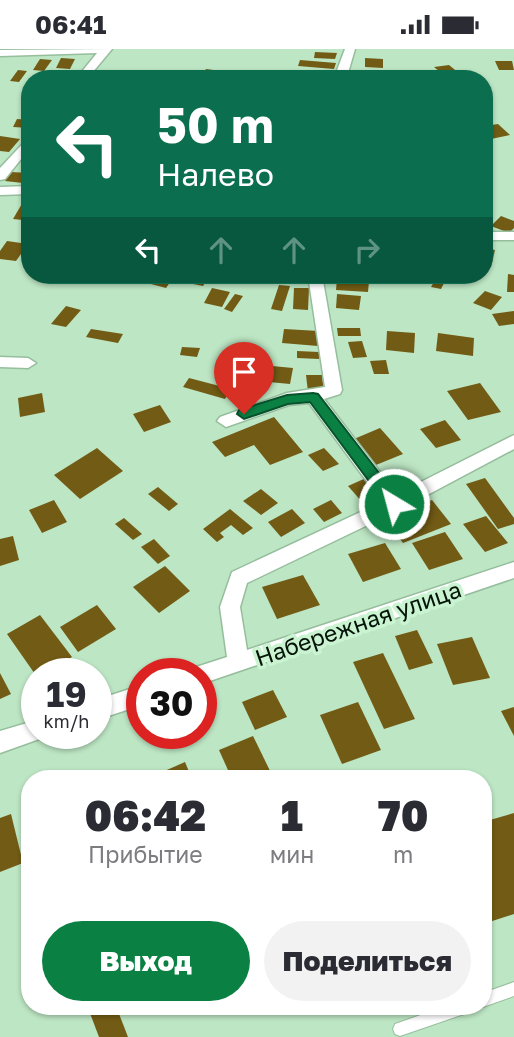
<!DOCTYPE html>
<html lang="ru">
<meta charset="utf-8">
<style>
:root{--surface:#fff;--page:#f2f2f3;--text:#2b2b33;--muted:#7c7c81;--accent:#0b8043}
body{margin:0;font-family:"Golos Text",sans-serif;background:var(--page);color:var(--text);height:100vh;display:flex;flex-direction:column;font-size:26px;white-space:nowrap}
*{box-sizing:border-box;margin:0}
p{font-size:23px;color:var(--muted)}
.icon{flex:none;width:38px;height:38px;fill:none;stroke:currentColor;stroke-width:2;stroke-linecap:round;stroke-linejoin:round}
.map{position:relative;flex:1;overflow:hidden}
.panel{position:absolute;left:21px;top:721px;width:471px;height:245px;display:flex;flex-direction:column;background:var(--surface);border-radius:28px;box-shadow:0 2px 5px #0004}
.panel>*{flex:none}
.guide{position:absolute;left:21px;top:21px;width:472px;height:214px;border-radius:28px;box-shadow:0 2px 5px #0004;background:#0b6e4f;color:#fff;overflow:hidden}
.speed{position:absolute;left:21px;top:609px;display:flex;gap:14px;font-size:35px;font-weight:700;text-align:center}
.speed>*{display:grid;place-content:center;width:91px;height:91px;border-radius:50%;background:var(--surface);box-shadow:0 2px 5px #0004;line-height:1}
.speed small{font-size:18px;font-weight:400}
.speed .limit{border:10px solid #d22;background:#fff;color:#111}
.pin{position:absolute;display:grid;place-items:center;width:60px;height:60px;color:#fff;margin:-72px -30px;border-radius:50% 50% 50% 0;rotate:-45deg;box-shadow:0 0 7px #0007}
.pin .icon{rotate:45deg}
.me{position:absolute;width:77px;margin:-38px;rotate:323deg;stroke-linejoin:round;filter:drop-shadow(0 0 5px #0008)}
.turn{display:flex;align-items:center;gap:24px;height:147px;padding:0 21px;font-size:32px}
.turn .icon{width:91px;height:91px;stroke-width:2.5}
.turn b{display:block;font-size:49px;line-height:60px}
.lanes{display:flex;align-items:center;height:66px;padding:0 21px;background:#0003;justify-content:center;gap:35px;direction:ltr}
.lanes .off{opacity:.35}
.eta{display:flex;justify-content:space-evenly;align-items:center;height:119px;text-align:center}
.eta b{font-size:42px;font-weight:800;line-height:49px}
.primary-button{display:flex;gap:14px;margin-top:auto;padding:14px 21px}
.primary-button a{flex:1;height:80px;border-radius:42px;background:var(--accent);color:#fff;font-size:28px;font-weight:800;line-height:80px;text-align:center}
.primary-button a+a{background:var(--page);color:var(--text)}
.status{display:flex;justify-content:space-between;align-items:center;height:49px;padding:0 35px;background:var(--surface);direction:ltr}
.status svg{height:19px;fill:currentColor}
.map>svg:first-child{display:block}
.building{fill:#725b14}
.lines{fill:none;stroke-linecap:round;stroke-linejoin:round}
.lane-casing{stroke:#96be9d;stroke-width:2}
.street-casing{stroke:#96be9d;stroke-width:3}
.lane{fill:#fff;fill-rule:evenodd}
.street{fill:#fff;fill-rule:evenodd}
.route{fill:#0b8043;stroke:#07532c;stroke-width:2}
.labels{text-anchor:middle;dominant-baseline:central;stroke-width:7;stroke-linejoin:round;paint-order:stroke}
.street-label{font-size:23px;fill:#051308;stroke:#caf3d1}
</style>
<div class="status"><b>06:41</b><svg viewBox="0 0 49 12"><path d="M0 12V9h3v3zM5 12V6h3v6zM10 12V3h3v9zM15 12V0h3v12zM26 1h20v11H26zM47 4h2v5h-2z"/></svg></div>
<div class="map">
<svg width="514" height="988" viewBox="0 0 514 988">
<rect width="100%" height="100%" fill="#bde6c4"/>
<!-- building -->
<g class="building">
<path d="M315,3L337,4L335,10L314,9Z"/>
<path d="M61,9L75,10L70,20L56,19Z"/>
<path d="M365,9L383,10V19L365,18Z"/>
<path d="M40,10L52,11L44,22L33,21Z"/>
<path d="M300,11L336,14L334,20L298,17Z"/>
<path d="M495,12H512L514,21H499Z"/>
<path d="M449,16L460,25L446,28L434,18Z"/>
<path d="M206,20L236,24L233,30H200Z"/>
<path d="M18,21L27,22L19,33L10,32Z"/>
<path d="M289,23L308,24L306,30L287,29Z"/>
<path d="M17,70L30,71V79L13,78Z"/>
<path d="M498,75L510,86L491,90L485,84V77Z"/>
<path d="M0,87L20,90L9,103L0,102Z"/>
<path d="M11,123L29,124L23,134L5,132Z"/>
<path d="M23,153L30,154L23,171L13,170Z"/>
<path d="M501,167L514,172V179L509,184L491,177Z"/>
<path d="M7,192L28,195L16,212L0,210V202Z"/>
<path d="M485,199L495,201L491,218L485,217Z"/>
<path d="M508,225L514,226V243H507Z"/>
<path d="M157,226H175L166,239L151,235Z"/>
<path d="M182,226H210L203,237L178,232Z"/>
<path d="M437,228L446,230L441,240L431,238Z"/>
<path d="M337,229L369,232L368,243L336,241Z"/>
<path d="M279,236L290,237L282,262L271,260Z"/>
<path d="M212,239L230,243L222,258L204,254Z"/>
<path d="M294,239H309L308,261L293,260Z"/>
<path d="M485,242L502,248L491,261L473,254Z"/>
<path d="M235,245L243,247L232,263L224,260Z"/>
<path d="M337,245L361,247L359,261L336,259Z"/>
<path d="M66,257L81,261L66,278L51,275Z"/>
<path d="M514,262V275L499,277L492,265Z"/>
<path d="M337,279H360L361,287H338Z"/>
<path d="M91,280L123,285L118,294L86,288Z"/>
<path d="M284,280L319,282L318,297L282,294Z"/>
<path d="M387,282L415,284L414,304L386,301Z"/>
<path d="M438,284L474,289L473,307L436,302Z"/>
<path d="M362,292L367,308L353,309L348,293Z"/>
<path d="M182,298L200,299L197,308L180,306Z"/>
<path d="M297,302L319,303V310L297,309Z"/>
<path d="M386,311L389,325H374L370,312Z"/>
<path d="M241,315L265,318L260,334L236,331Z"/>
<path d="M272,317L293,319L290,335L269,333Z"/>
<path d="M306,326H322L324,343H308Z"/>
<path d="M189,329L231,340L225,350L183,338Z"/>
<path d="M480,334L501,363L468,371L447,342Z"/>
<path d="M42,344L45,363L20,368L18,349Z"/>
<path d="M160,356L171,373L144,383L133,365Z"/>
<path d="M274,368L303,403L270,416L254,396L225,408L212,393Z"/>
<path d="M445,371L461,391L436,399L420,380Z"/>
<path d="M380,379L403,405L376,416L354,390Z"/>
<path d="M97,399L123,422L80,450L54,426Z"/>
<path d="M324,399L339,415L323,422L308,406Z"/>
<path d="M366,429L380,446L363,454L348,437Z"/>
<path d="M485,429L514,469V475L498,480L466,435Z"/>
<path d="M158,438L178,455L169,462L148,445Z"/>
<path d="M261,440L278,454L261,466L243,452Z"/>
<path d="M54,451L67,473L42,484L29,461Z"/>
<path d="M331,451L342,464L324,473L313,460Z"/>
<path d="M432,451L451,475L403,494L385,469Z"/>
<path d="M230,460L253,479L243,486L231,476L220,484L224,488L217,493L203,480Z"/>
<path d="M292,460L305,474L281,488L268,473Z"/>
<path d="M486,467L508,494L485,503L463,475Z"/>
<path d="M124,469L142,485L133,491L115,475Z"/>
<path d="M445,483L463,510L429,521L412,494Z"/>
<path d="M13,487L19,511L0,517V490Z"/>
<path d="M154,490L170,507L158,515L141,498Z"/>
<path d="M385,494L401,520L363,533L348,505Z"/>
<path d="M165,517L190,542L159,564L133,538Z"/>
<path d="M303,526L320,556L277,570L262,538Z"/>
<path d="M97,556L116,580L78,603L60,578Z"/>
<path d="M40,566L72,608L45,625H37V628L7,585Z"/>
<path d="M417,581L433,614L409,621L395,587Z"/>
<path d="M472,588L490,629L453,636L437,595Z"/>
<path d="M383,604L415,670L384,680L353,613Z"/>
<path d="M0,624L11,645L0,650Z"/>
<path d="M273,641L287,668L255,681L242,653Z"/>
<path d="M358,653L381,701L342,715L320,666Z"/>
<path d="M514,658V687L501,662Z"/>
<path d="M253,687L274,730H232L219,701Z"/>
<path d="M185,713L192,730H162L160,724Z"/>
<path d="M514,764V865L483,875V773Z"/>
<path d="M11,765L23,814L0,823V769Z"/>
<path d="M91,957H116L128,988H99L88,959Z"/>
</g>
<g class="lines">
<!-- lane casing -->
<g class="lane-casing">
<g id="lane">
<path d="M514,933V947L483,958L482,957H483V944Z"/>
<path d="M446,957H474L472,962L467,964L400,987L395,985L393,980L395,975Z"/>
</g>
</g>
<!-- street casing -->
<g class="street-casing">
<g id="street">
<path d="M112,0L87,30H76L97,4L0,7V1Z"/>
<path d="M345,0H355L348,24L350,30H338L336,24Z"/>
<path d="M30,87V99L5,130L0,131V119Z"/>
<path d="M30,137V145L0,146V138Z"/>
<rect x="485" y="183" width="29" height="8"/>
<path d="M308,226H322L342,341L340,345L324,350L397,445L514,386V400L401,460L247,534L240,558L247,601L514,513V529L201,635V625H191L193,619L227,608L220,558L232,523L382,453L309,354L289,356L226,378L217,372L220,368L287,344L325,338Z"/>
<path d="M0,308L28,309L36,314L28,319L0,318Z"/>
<path d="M142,636V656L96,671V651Z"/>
<path d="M37,671V684H47L45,688L0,704V682Z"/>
</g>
</g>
<!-- lane -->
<use href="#lane" class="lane"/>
<!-- street -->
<use href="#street" class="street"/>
</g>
<!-- route -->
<path class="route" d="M313,344L318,345L400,451V459H389L310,353L288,355L244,370L237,365L239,361L287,346Z"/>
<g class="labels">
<!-- street labels -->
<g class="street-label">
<text transform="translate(358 574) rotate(-19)">Набережная улица</text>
</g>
</g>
</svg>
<div class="speed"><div>19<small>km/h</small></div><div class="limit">30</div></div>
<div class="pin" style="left:244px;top:365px;background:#d93025"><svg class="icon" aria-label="arrive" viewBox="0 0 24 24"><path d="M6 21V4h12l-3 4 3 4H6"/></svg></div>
<svg class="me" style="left:394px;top:455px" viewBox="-20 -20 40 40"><circle r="17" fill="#0b8043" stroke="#fff" stroke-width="3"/><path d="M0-11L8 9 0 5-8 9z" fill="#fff"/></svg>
<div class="guide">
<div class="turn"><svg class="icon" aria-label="left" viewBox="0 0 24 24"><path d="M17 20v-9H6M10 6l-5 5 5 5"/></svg><div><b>50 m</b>Налево</div></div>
<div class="lanes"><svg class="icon" aria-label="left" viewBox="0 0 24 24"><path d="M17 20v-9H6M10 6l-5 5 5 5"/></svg><svg class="icon off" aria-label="ahead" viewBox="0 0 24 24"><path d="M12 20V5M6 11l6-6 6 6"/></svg><svg class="icon off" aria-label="ahead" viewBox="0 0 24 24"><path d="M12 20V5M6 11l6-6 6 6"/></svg><svg class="icon off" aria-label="right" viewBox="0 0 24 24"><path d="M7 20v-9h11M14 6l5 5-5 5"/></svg></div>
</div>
<section class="panel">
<div class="eta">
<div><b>06:42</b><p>Прибытие</p></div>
<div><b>1</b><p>мин</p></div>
<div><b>70</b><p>m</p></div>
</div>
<div class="primary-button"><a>Выход</a><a>Поделиться</a></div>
</section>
</div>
